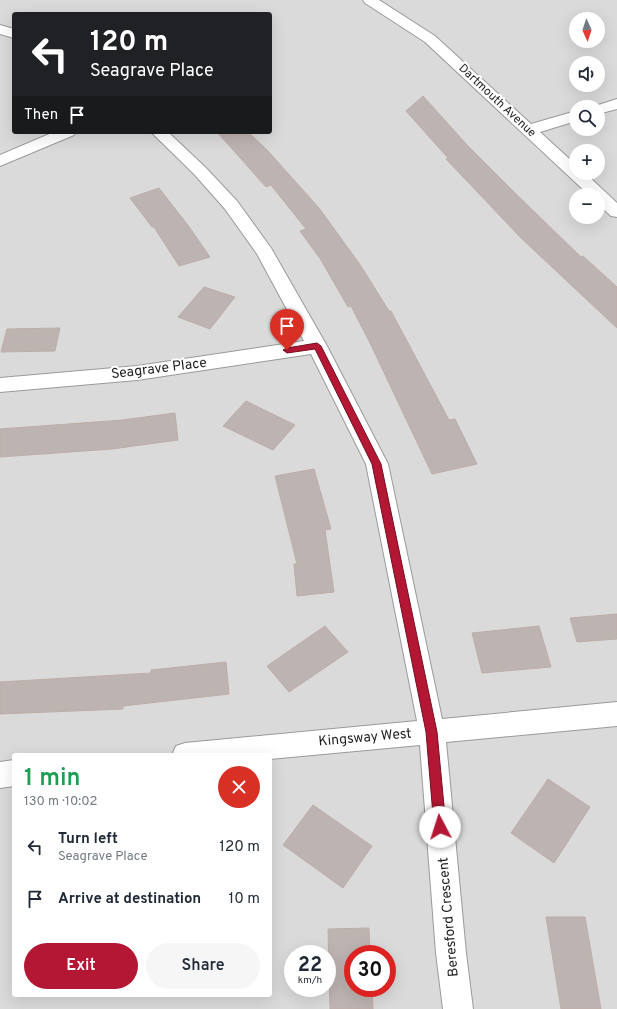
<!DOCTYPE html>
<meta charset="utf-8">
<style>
:root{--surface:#fff;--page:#f6f6f7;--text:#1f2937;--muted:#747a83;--accent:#b31734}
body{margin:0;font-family:Overpass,sans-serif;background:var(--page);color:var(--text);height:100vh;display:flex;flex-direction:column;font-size:15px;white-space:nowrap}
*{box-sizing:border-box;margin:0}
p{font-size:13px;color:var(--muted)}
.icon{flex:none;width:22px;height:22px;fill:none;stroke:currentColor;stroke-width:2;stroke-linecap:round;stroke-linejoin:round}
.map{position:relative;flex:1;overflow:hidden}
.drawer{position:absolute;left:12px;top:753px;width:260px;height:244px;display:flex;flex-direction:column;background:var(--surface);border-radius:4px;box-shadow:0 4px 16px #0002}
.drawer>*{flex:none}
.hud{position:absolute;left:12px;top:12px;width:260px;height:122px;border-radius:4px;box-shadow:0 4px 16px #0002;background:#202124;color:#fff;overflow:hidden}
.needle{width:26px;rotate:177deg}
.tools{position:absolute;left:569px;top:12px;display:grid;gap:8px}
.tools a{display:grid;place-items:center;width:36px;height:36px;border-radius:50%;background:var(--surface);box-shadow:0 4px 16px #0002;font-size:20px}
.speed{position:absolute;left:284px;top:945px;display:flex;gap:8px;font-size:20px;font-weight:700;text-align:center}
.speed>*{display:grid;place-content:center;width:52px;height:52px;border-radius:50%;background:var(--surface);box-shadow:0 4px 16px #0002;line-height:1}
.speed small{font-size:10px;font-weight:400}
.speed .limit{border:6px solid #d22;background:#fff;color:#111}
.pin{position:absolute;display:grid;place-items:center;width:34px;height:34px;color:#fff;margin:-41px -17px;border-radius:50% 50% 50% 0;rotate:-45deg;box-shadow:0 0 4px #0007}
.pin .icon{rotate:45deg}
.me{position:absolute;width:44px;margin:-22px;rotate:355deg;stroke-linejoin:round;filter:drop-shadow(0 0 3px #0008)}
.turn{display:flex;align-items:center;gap:14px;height:84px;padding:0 12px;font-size:18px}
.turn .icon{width:52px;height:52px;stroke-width:2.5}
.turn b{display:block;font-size:28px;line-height:34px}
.then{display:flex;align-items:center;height:38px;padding:0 12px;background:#0003;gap:8px;font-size:15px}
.round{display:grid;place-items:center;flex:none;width:42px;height:42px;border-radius:21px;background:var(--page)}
.head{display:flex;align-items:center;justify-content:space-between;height:68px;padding:0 12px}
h1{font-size:24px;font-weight:600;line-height:30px;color:#1e9e55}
.button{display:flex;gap:8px;margin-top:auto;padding:8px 12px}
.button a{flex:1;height:46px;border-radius:24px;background:var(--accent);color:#fff;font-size:16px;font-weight:600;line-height:46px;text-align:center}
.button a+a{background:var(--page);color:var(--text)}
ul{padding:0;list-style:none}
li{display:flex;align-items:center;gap:12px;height:52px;padding:0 12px}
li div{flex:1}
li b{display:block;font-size:15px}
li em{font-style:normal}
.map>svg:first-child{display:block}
.residential{fill:#dbdada;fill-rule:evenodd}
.building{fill:#bdb3b1;stroke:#bdada8}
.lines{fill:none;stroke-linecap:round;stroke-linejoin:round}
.minor-casing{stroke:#9a9a9a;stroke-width:2}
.minor{fill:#fff;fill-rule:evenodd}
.route{fill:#b31734;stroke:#740f22}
.labels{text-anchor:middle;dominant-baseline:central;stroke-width:4;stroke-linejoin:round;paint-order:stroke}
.far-street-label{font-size:12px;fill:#1d1d1d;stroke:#fff}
.street-label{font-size:14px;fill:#1d1d1d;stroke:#fff}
</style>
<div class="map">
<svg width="617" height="1009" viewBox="0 0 617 1009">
<rect width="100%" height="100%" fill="#ede8e4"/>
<!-- residential -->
<path class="residential" d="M0,0H617V1009H0ZM14,14H270V132H14ZM576,19H598V41H576ZM576,63H598V85H576ZM576,107H598V129H576ZM576,151H598V173H576ZM576,195H598V217H576ZM14,755H270V995H14ZM293,954H327V988H293ZM353,954H387V988H353Z"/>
<!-- building -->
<g class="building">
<path d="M423,96L468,146L513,191L581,257L583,256L617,287V328L521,238L446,159L448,158L406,111Z"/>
<path d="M217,132H248L268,151L319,208L361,266L389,311H391L449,420L455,419L477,464L432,474L370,343L351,306L348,307L321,260L300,231L306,229L271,185L266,187Z"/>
<path d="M159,188L190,228L210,257L179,266L154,227H152L130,198Z"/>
<path d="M204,287L235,297L210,329L178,317Z"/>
<path d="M60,328L55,351L1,352L7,329Z"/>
<path d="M246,401L295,425L273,450L223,426Z"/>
<path d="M175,413L178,440L112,449L0,457V429L122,420Z"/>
<path d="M314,469L331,529L325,530L334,592L297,596L294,564H297L275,476Z"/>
<path d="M617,614V639L577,642L570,618Z"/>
<path d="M325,626L348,652L289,692L267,666Z"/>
<path d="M539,626L551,667L482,673L472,633Z"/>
<path d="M226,662L229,694L123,706V709L0,714V682L151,673V670Z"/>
<path d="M548,779L590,807L554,863L511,833Z"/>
<path d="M313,805L372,846L343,888L283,845Z"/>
<path d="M546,917H585L601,1009H561Z"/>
<path d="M369,928L370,954H353V988H372L373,1009H330L328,929Z"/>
</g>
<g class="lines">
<!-- minor casing -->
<g class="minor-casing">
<g id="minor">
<path d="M363,0H379L435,36L531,124L576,111V121L540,132L576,165V173H585L617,203V217L611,216L598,204V195H589L425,42L365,3Z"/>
<path d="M0,25L14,29V38L0,34Z"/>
<path d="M617,99V109L598,114V107H592Z"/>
<path d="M54,132H76L74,135L0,166V155Z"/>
<path d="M151,132H168L206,168L237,201L271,248L327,346L388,464L442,719L617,702V726L446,742L466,953L473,1009H443L436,953L420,745L270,759V755H172L176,746L185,743L417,721L366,464L311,354L137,380L0,392V378L137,366L304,341L257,254L225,209L194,174Z"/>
<path d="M14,760V786L0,788V762Z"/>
</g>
</g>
<!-- minor -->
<use href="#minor" class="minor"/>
</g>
<!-- route -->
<path class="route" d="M317,343L321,346L381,464L437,732L446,827L444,831L440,832L436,831L434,827L426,732L372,464L315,349L287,353L283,350L287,348Z"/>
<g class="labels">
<!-- far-street labels -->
<g class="far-street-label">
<text transform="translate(497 101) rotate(43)">Dartmouth Avenue</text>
</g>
<!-- street labels -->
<g class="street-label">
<text transform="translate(159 369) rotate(-7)">Seagrave Place</text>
<text transform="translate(365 738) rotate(-5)">Kingsway West</text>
<text transform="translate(449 917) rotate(-95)">Beresford Crescent</text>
</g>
</g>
</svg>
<div class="tools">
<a><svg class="needle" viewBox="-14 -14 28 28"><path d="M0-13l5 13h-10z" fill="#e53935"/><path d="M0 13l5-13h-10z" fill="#747a83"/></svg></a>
<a><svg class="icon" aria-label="sound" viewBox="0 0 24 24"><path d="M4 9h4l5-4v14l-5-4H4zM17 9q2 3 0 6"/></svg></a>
<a><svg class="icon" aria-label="search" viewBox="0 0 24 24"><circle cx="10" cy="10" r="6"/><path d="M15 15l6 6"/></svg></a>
<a>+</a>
<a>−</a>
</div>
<div class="speed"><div>22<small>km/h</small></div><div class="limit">30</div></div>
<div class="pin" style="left:287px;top:350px;background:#d93025"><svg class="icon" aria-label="arrive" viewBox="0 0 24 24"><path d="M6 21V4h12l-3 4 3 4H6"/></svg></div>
<svg class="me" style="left:440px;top:827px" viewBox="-20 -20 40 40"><circle r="19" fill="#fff"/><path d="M0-13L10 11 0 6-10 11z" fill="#b31734"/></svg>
<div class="hud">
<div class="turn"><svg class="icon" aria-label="left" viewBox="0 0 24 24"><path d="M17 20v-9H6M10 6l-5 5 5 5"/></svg><div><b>120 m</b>Seagrave Place</div></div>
<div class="then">Then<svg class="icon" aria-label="arrive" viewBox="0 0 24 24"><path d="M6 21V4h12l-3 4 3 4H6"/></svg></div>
</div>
<section class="drawer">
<div class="head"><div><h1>1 min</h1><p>130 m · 10:02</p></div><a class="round" style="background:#d93025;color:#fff"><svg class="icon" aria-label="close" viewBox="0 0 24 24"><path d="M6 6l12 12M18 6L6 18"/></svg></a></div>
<ul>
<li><svg class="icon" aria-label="left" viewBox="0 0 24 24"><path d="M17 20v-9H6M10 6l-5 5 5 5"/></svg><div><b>Turn left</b><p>Seagrave Place</p></div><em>120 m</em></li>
<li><svg class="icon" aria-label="arrive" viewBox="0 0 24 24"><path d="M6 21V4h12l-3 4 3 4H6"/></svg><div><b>Arrive at destination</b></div><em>10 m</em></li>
</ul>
<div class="button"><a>Exit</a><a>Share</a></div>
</section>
</div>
